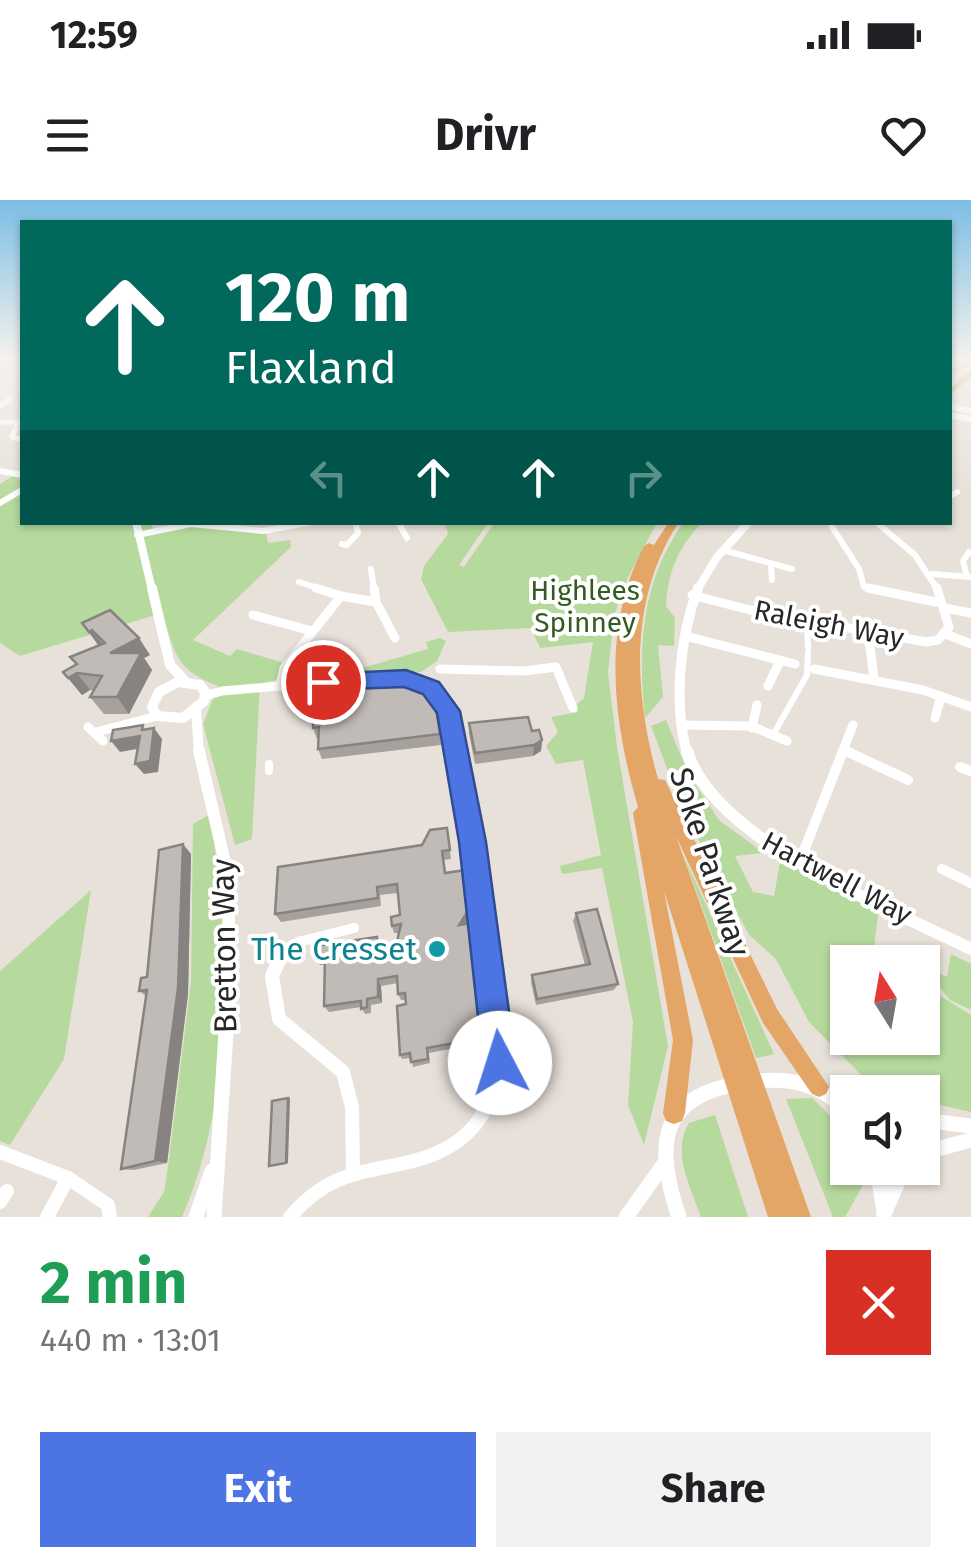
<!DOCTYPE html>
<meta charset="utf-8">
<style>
:root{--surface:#fff;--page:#f2f2f2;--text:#202124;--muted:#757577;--accent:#4c75e3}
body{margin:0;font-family:"Fira Sans",sans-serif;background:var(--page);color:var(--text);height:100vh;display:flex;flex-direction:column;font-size:38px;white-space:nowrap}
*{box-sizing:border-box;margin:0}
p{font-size:32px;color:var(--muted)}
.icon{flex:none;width:55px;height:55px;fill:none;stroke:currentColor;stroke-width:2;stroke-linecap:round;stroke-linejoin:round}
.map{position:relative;height:1017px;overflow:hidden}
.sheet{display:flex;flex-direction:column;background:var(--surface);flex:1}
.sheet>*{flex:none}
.banner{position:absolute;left:20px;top:20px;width:932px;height:305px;border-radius:0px;box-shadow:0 2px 8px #0004;background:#00695c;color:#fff;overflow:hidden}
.needle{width:65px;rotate:349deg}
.tools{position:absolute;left:830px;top:745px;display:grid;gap:20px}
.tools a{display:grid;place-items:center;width:110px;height:110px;border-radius:0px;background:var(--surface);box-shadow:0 2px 8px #0004;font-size:50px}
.pin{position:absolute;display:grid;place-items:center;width:85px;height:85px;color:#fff;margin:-42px;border:5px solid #fff;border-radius:50%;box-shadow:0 2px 10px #0007}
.me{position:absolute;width:110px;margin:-55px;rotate:355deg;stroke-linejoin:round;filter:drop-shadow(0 0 8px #0008)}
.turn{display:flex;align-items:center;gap:35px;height:210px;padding:0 40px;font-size:45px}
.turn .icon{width:130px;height:130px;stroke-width:2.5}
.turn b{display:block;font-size:70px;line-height:85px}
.lanes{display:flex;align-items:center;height:95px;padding:0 40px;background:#0003;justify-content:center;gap:50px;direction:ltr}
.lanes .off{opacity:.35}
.round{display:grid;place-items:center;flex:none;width:105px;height:105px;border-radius:0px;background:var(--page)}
.overview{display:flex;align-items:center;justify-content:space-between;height:170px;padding:0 40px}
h1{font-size:60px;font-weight:700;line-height:75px;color:#1e9e55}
.button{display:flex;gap:20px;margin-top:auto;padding:20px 40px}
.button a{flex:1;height:115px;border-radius:0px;background:var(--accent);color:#fff;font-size:40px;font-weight:700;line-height:115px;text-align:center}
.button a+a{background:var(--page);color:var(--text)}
.status{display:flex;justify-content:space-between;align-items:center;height:70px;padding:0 50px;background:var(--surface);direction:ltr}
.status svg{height:28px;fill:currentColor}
header{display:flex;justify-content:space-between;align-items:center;height:130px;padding:0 40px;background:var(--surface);font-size:45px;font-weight:700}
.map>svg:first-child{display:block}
.green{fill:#b6d99d}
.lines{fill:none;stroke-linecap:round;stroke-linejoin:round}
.pedestrian-far1{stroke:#fff;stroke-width:6}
.pedestrian{stroke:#fff;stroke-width:8}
.minor-far4{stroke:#fff;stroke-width:5}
.minor-far3{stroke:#fff;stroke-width:6}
.minor-far2{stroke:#fff;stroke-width:9}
.minor-far1{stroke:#fff;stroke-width:10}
.minor{stroke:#fff;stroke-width:14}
.tertiary-far4{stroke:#fff;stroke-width:6}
.tertiary-far3{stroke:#fff;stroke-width:8}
.tertiary-far2{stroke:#fff;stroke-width:10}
.tertiary-far1{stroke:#fff;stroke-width:12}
.tertiary{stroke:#fff;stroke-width:15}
.trunk{fill:#e4a666;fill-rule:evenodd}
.wall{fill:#a6a19d}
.shaded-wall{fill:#878380}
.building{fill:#c1bbb7;stroke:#878380;stroke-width:2.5}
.route{fill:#4c75e3;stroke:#314c94;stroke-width:2.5}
.culture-dot{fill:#0f9aa8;stroke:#fff;stroke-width:4}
.labels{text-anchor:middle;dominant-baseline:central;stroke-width:8;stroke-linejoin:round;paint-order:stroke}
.park-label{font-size:28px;fill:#325a21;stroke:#fff}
.street-label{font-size:28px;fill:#272727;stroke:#fff}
.near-street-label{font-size:32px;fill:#272727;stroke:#fff}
.near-culture-label{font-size:32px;fill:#0d838f;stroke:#fff;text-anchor:end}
</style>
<div class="status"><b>12:59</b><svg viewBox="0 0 49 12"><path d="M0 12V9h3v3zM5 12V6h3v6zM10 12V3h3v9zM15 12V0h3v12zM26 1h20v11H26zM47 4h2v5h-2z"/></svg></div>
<header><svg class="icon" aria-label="menu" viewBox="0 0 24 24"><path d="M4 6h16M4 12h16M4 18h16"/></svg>Drivr<svg class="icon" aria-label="heart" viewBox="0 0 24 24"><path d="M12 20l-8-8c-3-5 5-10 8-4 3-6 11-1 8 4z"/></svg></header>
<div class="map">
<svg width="971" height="1017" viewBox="0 0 971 1017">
<rect width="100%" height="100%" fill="#e8e1da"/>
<!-- green -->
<g class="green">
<path d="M22,270V322L151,323L154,333L189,326L266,333L268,343L290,340L291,347L193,440L230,456L237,449L284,463L276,480L260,484L252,639L235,645L203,524L218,486C175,469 176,455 162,413L20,456L0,443V284Z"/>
<path d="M445,323H488L459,365L464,367L494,323H657L628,377L614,416L608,472L617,547L668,846L644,945L628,905L633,822L602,668L562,674L560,666L601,655L583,560L556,564L546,546L558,532L551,517L578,512L576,505L584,498L593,442L540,448L531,428L448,432L421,379L424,366L448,334Z"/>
<path d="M683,323H702C678,347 668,372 666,406L675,418L674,446L658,445L663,497L645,518C638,446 641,383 683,323Z"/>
<path d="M440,438L446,441L437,461L421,472L289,477L293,461L307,464L312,458L325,462L330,458L332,470L362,468L428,449L426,442Z"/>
<path d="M666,520L689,575L719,620L764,653L735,656L753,692L774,696L781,656L879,707L874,747L894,762H848V838H922L923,785L971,815V912L923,901L922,892L877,891L809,822L776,759L749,735L683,610L651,526Z"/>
<path d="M207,616L211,618C229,747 235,896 182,1017H148L164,992L168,967L191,782L193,624Z"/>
<path d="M683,654L774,854L756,858Z"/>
<path d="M91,690L64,859L10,945L0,941V771Z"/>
<path d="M951,754L971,764V810L950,800L923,766L947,777Z"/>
<path d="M812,898C838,923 848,930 848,968H858L862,987L845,1017H833L786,899Z"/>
<path d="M715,915L748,1017H701C691,988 671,952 689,923Z"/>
</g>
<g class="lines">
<!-- pedestrian-far1 -->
<g class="pedestrian-far1">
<path d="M807,421L808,447"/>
<path d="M773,535L807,475L808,452"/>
</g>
<!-- pedestrian -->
<path class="pedestrian" d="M269,564V571"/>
<!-- minor-far4 -->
<g class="minor-far4">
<path d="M0,206L10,199"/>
<path d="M0,222H20"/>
<path d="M18,223L12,237L22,240"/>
</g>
<!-- minor-far3 -->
<g class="minor-far3">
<path d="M0,271L22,275"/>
<path d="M950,296L957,292"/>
<path d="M0,303L22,290"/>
<path d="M398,322L407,338"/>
<path d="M829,322L859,369L864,387L880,390"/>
<path d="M876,322L915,355L938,390"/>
<path d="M137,335L191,324L263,331L313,322"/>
<path d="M342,344L347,345L358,333L355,322"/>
<path d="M723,350L792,369"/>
<path d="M771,365L772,380"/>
<path d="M371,369L374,390"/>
<path d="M932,374L971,377"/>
<path d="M967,376L963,361L969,352"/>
<path d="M299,382L324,390"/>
</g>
<!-- minor-far2 -->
<g class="minor-far2">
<path d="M316,388L341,396"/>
<path d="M374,388L376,402"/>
<path d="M868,388L936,402"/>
<path d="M692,395L750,410L926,442L938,440L949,427L937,388"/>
<path d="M944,408L971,413"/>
<path d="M253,415L312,431"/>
<path d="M868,431L874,479"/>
<path d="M946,434L971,444"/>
<path d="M685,436L795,464"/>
<path d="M440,469L524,471L556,467L573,508"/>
<path d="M814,469L923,490L971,507"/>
<path d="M411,480L438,497L457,553"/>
<path d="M280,486L284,468L341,396L376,402L395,438"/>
<path d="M768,486L780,461"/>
<path d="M205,496L222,491L361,479"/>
<path d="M935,518L941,496"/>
<path d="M682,525L751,526L787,541"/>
<path d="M88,527L103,541"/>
<path d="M752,528L757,505"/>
<path d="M96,532L157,516"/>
<path d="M844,550L851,553"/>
<path d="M842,553L853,525"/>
</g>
<!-- minor-far1 -->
<g class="minor-far1">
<path d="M457,551L487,759"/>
<path d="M846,551L908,580"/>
<path d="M960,567L971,571"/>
<path d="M800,661L843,551"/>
<path d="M942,669L971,683"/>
<path d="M279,759L298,742L354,728"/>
</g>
<!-- minor -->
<g class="minor">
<path d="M281,756L272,776L279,819L343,872L352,907L353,975"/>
<path d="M0,952L68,978L108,1005L110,1017"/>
<path d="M0,1002L7,991"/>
<path d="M47,1017L68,978"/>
<path d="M290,1017C326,975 354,974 405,963C520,938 500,844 487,756"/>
</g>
<!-- tertiary-far4 -->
<g class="tertiary-far4">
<path d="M950,206L971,211"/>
<path d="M950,215L971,219"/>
</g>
<!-- tertiary-far3 -->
<g class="tertiary-far3">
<path d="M136,322L152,390"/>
<path d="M697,390L717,357L749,322"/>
</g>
<!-- tertiary-far2 -->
<g class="tertiary-far2">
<path d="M152,388L170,465L185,481"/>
<path d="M178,482L200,485L205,492L204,501L183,518L157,516L152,507L159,492Z"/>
<path d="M196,510L199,553"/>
<path d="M687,553C673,502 680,437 698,388"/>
</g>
<!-- tertiary-far1 -->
<g class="tertiary-far1">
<path d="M199,551L226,667L231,759"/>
<path d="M687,551C714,641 891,709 971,749"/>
</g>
<!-- tertiary -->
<g class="tertiary">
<path d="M922,920L971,926"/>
<path d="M922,953L971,940"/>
<path d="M877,968L884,1011"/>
<path d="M884,1014L904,968"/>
<path d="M196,1017L212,971"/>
<path d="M214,1017L231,756"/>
<path d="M626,1017L666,961"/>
<path d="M679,1017C653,941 660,894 748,882C788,877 818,882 848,911"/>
</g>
<!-- trunk -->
<g class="trunk">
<path d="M971,161V166L950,174V169Z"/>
<path d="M968,171H971V177L950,195V189Z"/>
<path d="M669,322H679C628,400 634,493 658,579L665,580L777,809L829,887L826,894L819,897L812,894L763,823L676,636L811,1017H768L664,691L693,840L685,913L682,921L674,924L666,921L663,913L673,840L633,613L638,607C613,521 601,428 644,346L649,343L654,345Z"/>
</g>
</g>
<!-- wall -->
<g class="wall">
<path d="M82,423L150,455L144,458L152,470L129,514H104L90,497L94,491L90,490L82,495L63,472L76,465L99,446Z"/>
<path d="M353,491L440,534L441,545L322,559L318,549V538L317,539L313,528L338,513Z"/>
<path d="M469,523L542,540L541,551L533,556L475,564L469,534Z"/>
<path d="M447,628L451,659L443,660L445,673L468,719L465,724L486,842L429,853L430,863L413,867L411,858L402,859L400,855L406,804L405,800H401L398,794V783L381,786L382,803L371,805V813L365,814L361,807L329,812L324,806L325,765H320L315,758L380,745L381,749L396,746L399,733H394L392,726L400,715L398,693L380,695L381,706L281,722L275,714L422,645Z"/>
<path d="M191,654L188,794L167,963L134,970L121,969L146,796L139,791L147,777Z"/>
<path d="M576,713L618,784L614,790L536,805L531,782L532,775L585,765L573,721Z"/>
</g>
<!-- shaded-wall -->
<g class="shaded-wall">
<path d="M92,430L105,448L101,449L89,432Z"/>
<path d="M139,438L150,455L144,458L152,470L129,514L117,497L110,453Z"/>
<path d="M77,473L90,490L82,495L68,478Z"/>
<path d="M154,528L162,539L158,572L144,574L135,564Z"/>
<path d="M140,536L148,547L120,552L111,541Z"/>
<path d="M542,540L541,551L533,556L534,545Z"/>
<path d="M183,644L191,654L188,794L167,963L155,961Z"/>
<path d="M466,670L468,719L460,733L459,725Z"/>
<path d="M378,779L381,786L382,803L378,797Z"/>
<path d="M288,898H290L288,963H286Z"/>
</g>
<!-- building -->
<g class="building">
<path d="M110,410L139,438L110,453H141L117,497H90L102,476L77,473L68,478L63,472L77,464L70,457L105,443L92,430L89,432L82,423Z"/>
<path d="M352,476L414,478L434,495L440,534L318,549L319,527L313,528V517L338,513L337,493L353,491Z"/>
<path d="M528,517L532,531L539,530L542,540L534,545L475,553L469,523Z"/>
<path d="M143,525L142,530L154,528L150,561L135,564L140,536L111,541L113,530Z"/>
<path d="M447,628L450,650L442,651L445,673L466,670L468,711L459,725L472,723L486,837L427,848L428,859L411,862L410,853L400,855L397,806L406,804L405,793L398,794L397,776L378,779V797L367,799V807L361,809V801L324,806L325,757L315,758V746L377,737L378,749L396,746L401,724L392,726L391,717L400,715L397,684L377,687L378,698L275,714L278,667L422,645L430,630Z"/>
<path d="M183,644L178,788L155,961L121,969L147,790L139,791L141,778L147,777L159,650Z"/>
<path d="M597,709L618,784L537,799L532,775L590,764L576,713Z"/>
<path d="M288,898L286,963L269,966L272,901Z"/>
</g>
<!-- sky -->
<linearGradient id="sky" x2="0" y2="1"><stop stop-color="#7bbee4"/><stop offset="0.53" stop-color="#f5f2ee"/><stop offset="1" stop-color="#f5f2ee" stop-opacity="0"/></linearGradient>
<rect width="971" height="300" fill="url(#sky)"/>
<!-- route -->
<path class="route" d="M406,470L439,482L460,511L486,642L516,863L511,875L500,880L488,875L483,863L459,642L437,513L423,494L404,487L323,490L312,482L323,474Z"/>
<!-- markers -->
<circle class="culture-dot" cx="437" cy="749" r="10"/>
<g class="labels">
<!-- park labels -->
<g class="park-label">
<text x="585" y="390">Highlees<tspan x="585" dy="32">Spinney</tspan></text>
</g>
<!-- street labels -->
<g class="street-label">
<text transform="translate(829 424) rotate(11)">Raleigh Way</text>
<text transform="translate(837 678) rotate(28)">Hartwell Way</text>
</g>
<!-- near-street labels -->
<g class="near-street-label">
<text transform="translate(710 662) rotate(72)">Soke Parkway</text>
<text transform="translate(224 746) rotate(-91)">Bretton Way</text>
</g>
<!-- near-culture labels -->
<g class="near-culture-label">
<text x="417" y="749">The Cresset</text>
</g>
</g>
</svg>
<div class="tools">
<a><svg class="needle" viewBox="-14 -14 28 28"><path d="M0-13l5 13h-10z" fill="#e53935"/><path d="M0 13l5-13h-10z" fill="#757577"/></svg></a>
<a><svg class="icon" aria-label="sound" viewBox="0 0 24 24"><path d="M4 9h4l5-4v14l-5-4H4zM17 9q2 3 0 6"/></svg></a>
</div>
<div class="pin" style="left:323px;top:482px;background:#d93025"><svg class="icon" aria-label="arrive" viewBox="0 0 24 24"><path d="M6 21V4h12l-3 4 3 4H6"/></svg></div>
<svg class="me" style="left:500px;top:863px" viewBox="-20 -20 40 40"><circle r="19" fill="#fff"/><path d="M0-13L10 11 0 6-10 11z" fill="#4c75e3"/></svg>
<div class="banner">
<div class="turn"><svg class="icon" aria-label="ahead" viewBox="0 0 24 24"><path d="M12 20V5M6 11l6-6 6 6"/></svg><div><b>120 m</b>Flaxland</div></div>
<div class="lanes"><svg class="icon off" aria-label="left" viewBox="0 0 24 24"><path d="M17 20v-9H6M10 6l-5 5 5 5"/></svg><svg class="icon" aria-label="ahead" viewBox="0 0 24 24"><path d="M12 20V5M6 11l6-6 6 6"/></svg><svg class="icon" aria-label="ahead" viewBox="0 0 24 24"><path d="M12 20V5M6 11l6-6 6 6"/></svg><svg class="icon off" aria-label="right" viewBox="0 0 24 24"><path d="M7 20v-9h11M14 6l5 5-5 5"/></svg></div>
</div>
</div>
<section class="sheet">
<div class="overview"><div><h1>2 min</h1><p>440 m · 13:01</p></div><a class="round" style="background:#d93025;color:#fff"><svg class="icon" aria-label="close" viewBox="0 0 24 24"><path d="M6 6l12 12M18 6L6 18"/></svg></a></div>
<div class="button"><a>Exit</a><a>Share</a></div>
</section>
